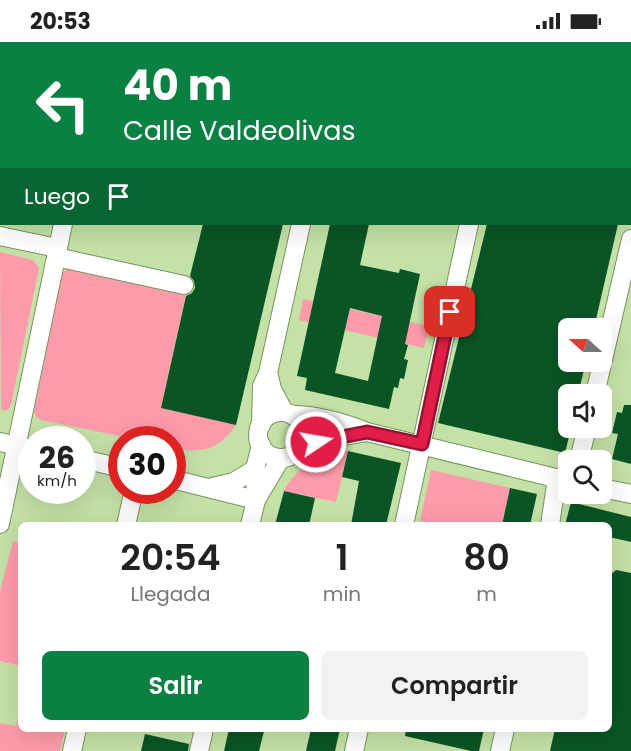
<!DOCTYPE html>
<html lang="es">
<style>
:root{--surface:#fff;--page:#f2f2f2;--text:#222;--muted:#767676;--accent:#0b8043}
body{margin:0;font-family:Poppins,sans-serif;background:var(--page);color:var(--text);height:100vh;display:flex;flex-direction:column;font-size:22px;white-space:nowrap}
*{box-sizing:border-box;margin:0}
p{font-size:20px;color:var(--muted)}
.icon{flex:none;width:33px;height:33px;fill:none;stroke:currentColor;stroke-width:2;stroke-linecap:round;stroke-linejoin:round}
.map{position:relative;flex:1;overflow:hidden}
.details{position:absolute;left:18px;top:480px;width:594px;height:210px;display:flex;flex-direction:column;background:var(--surface);border-radius:9px;box-shadow:0 6px 24px #0002}
.details>*{flex:none}
.banner{position:absolute;left:0px;top:0px;width:632px;height:183px;box-shadow:0 6px 24px #0002;background:#0b8043;color:#fff;overflow:hidden}
.needle{width:39px;rotate:291deg}
.controls{position:absolute;left:558px;top:276px;display:grid;gap:12px}
.controls a{display:grid;place-items:center;width:54px;height:54px;border-radius:9px;background:var(--surface);box-shadow:0 6px 24px #0002;font-size:30px}
.speed{position:absolute;left:18px;top:384px;display:flex;gap:12px;font-size:30px;font-weight:700;text-align:center}
.speed>*{display:grid;place-content:center;width:78px;height:78px;border-radius:50%;background:var(--surface);box-shadow:0 6px 24px #0002;line-height:1}
.speed small{font-size:15px;font-weight:400}
.speed .limit{border:9px solid #d22;background:#fff;color:#111}
.pin{position:absolute;display:grid;place-items:center;width:51px;height:51px;color:#fff;margin:-26px;border-radius:12px;box-shadow:0 3px 9px #0006}
.me{position:absolute;width:66px;margin:-33px;rotate:78deg;stroke-linejoin:round;filter:drop-shadow(0 0 4px #0008)}
.turn{display:flex;align-items:center;gap:21px;height:126px;padding:0 24px;font-size:27px}
.turn .icon{width:78px;height:78px;stroke-width:2.5}
.turn b{display:block;font-size:42px;line-height:51px}
.then{display:flex;align-items:center;height:57px;padding:0 24px;background:#0003;gap:12px;font-size:22px}
.eta{display:flex;justify-content:space-evenly;align-items:center;height:102px;text-align:center}
.eta b{font-size:36px;font-weight:600;line-height:42px}
.button{display:flex;gap:12px;margin-top:auto;padding:12px 24px}
.button a{flex:1;height:69px;border-radius:9px;background:var(--accent);color:#fff;font-size:24px;font-weight:600;line-height:69px;text-align:center}
.button a+a{background:var(--page);color:var(--text)}
.status{display:flex;justify-content:space-between;align-items:center;height:42px;padding:0 30px;background:var(--surface);direction:ltr}
.status svg{height:16px;fill:currentColor}
.map>svg:first-child{display:block}
.green{fill:#fe9bab}
.building{fill:#0a5525;fill-rule:evenodd}
.lines{fill:none;stroke-linecap:round;stroke-linejoin:round}
.street-casing{stroke:#79935d;stroke-width:20}
.street{stroke:#fff;stroke-width:18}
.route-casing{stroke:#92132f;stroke-width:15}
.route{stroke:#e11d48;stroke-width:10}
</style>
<div class="status"><b>20:53</b><svg viewBox="0 0 49 12"><path d="M0 12V9h3v3zM5 12V6h3v6zM10 12V3h3v9zM15 12V0h3v12zM26 1h20v11H26zM47 4h2v5h-2z"/></svg></div>
<div class="map">
<svg width="631" height="709" viewBox="0 0 631 709">
<rect width="100%" height="100%" fill="#c4e1a7"/>
<!-- green -->
<g class="green">
<path d="M363,0H573L363,1Z"/>
<path d="M0,210L33,218L39,226L11,363L8,368H1Z"/>
<path d="M68,225L186,252L161,365L236,383C218,408 203,412 173,406L172,398L134,397L41,378L36,375L34,370L61,233Z"/>
<path d="M303,257L429,284L424,306L299,278Z"/>
<path d="M341,409H348L336,460L284,449C295,426 317,415 341,409Z"/>
<path d="M431,428L510,446L502,483H438L420,479Z"/>
<path d="M13,499L21,501V624L0,619V549Z"/>
<path d="M21,665V687H65L60,709H0V681L16,684Z"/>
</g>
<!-- building -->
<g class="building">
<path d="M203,182H283L236,383L161,366L186,254L192,251L195,246L194,239L190,234Z"/>
<path d="M330,182H369L360,223L399,231L400,227L420,232L405,302L408,303L404,317L408,318L404,337L400,336L398,346L394,345L389,367L305,348L307,336L297,334ZM350,266L382,274L368,339L335,331Z"/>
<path d="M487,182H618L594,286H568V320H586L578,352H568V386H571L565,411L438,381Z"/>
<path d="M624,363H631V422L612,417L618,392L612,391L617,370L622,371Z"/>
<path d="M348,409L401,421L386,483H351L359,439L342,435Z"/>
<path d="M510,446L537,452L530,483H502Z"/>
<path d="M284,449L315,456L309,483H275Z"/>
<path d="M571,460L631,475V500L609,495V483H565Z"/>
<path d="M616,528L631,531V709H550L555,687H609V534Z"/>
<path d="M229,687H255L264,689L259,709H224Z"/>
<path d="M311,687H340L335,709H306Z"/>
<path d="M406,687H484L479,709H471L405,694Z"/>
<path d="M145,692L189,702L188,709H141Z"/>
</g>
<g class="lines">
<!-- street casing -->
<g class="street-casing">
<g id="street">
<path d="M105,2L106,0"/>
<path d="M342,2V0"/>
<path d="M630,19H631"/>
<path d="M0,194L57,206"/>
<path d="M56,215L184,243"/>
<path d="M268,331L272,347L284,370"/>
<path d="M595,352L631,197"/>
<circle cx="281" cy="393" r="23"/>
<path d="M292,373C318,373 342,380 367,390L568,439"/>
<path d="M261,383L262,344L268,331L301,182"/>
<path d="M0,400L32,407"/>
<path d="M303,401L367,390"/>
<path d="M82,417L122,426"/>
<path d="M579,418L587,386"/>
<path d="M172,437L256,458"/>
<path d="M212,445L234,440L255,427"/>
<path d="M602,446L631,452"/>
<path d="M256,458L281,416"/>
<path d="M0,482L63,182"/>
<path d="M126,483L134,448"/>
<path d="M250,483L256,458L255,427L261,403"/>
<path d="M404,483L469,182"/>
<path d="M550,483L557,436"/>
<path d="M72,709L77,687"/>
<path d="M199,709L204,687"/>
<path d="M354,709L359,687"/>
<path d="M500,709L505,687"/>
</g>
</g>
<!-- street -->
<use href="#street" class="street"/>
</g>
<g class="lines">
<!-- route casing -->
<g class="route-casing">
<path id="route" d="M316,400L367,390L422,402L450,270"/>
</g>
<!-- route -->
<use href="#route" class="route"/>
</g>
</svg>
<div class="controls">
<a><svg class="needle" viewBox="-14 -14 28 28"><path d="M0-13l5 13h-10z" fill="#e53935"/><path d="M0 13l5-13h-10z" fill="#767676"/></svg></a>
<a><svg class="icon" aria-label="sound" viewBox="0 0 24 24"><path d="M4 9h4l5-4v14l-5-4H4zM17 9q2 3 0 6"/></svg></a>
<a><svg class="icon" aria-label="search" viewBox="0 0 24 24"><circle cx="10" cy="10" r="6"/><path d="M15 15l6 6"/></svg></a>
</div>
<div class="speed"><div>26<small>km/h</small></div><div class="limit">30</div></div>
<div class="pin" style="left:450px;top:270px;background:#d93025"><svg class="icon" aria-label="arrive" viewBox="0 0 24 24"><path d="M6 21V4h12l-3 4 3 4H6"/></svg></div>
<svg class="me" style="left:316px;top:400px" viewBox="-20 -20 40 40"><circle r="17" fill="#e11d48" stroke="#fff" stroke-width="3"/><path d="M0-11L8 9 0 5-8 9z" fill="#fff"/></svg>
<div class="banner">
<div class="turn"><svg class="icon" aria-label="left" viewBox="0 0 24 24"><path d="M17 20v-9H6M10 6l-5 5 5 5"/></svg><div><b>40 m</b>Calle Valdeolivas</div></div>
<div class="then">Luego<svg class="icon" aria-label="arrive" viewBox="0 0 24 24"><path d="M6 21V4h12l-3 4 3 4H6"/></svg></div>
</div>
<section class="details">
<div class="eta">
<div><b>20:54</b><p>Llegada</p></div>
<div><b>1</b><p>min</p></div>
<div><b>80</b><p>m</p></div>
</div>
<div class="button"><a>Salir</a><a>Compartir</a></div>
</section>
</div>
